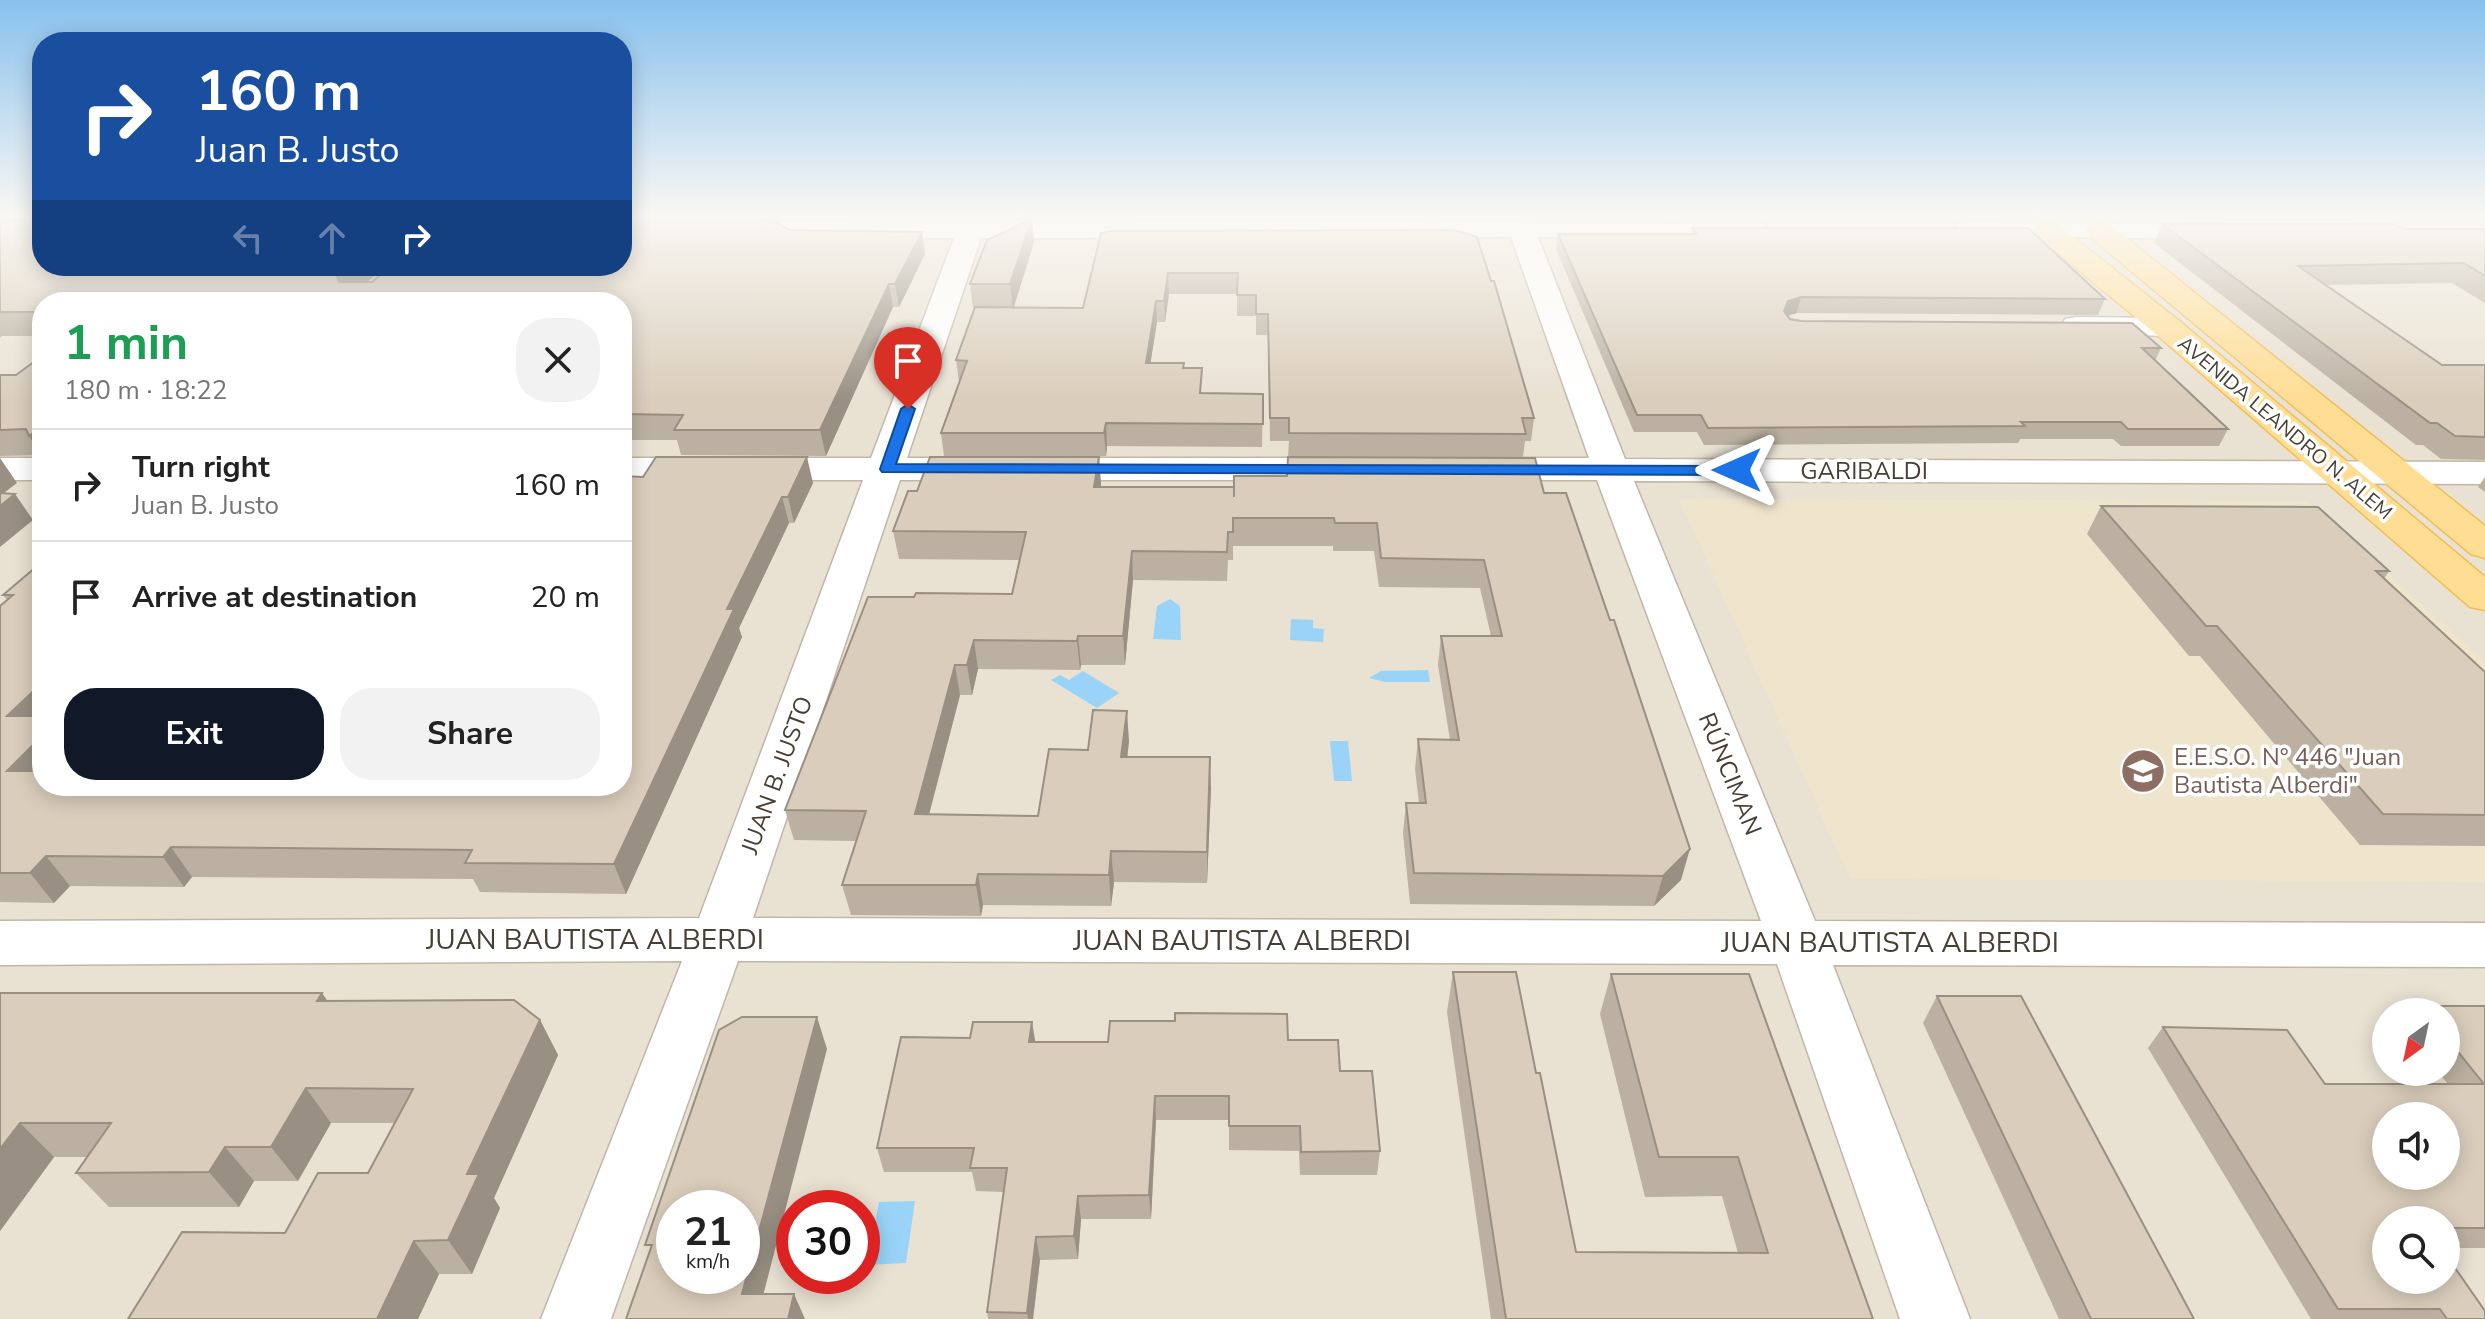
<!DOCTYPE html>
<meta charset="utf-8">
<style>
:root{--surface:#fff;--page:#f2f2f2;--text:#222;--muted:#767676;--line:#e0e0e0;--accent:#111827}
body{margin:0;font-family:"Nunito Sans",sans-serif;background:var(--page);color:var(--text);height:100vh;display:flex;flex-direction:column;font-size:30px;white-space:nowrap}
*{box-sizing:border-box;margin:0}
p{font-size:26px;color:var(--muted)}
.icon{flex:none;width:44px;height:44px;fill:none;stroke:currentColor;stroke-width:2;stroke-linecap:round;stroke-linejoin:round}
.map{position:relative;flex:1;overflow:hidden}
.drawer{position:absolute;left:32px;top:292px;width:600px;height:504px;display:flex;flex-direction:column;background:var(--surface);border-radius:32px;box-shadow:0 4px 20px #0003}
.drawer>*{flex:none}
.banner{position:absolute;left:32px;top:32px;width:600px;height:244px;border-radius:32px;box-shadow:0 4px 20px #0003;background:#1a4fa0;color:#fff;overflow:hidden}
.needle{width:52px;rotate:213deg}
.controls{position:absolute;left:2372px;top:998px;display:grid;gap:16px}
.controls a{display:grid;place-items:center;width:88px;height:88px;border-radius:50%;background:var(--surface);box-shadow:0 4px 20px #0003;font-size:40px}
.speed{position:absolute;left:656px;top:1190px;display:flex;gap:16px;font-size:40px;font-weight:700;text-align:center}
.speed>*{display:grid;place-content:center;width:104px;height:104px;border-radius:50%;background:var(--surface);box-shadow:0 4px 20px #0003;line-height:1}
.speed small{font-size:20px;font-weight:400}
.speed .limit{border:12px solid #d22;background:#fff;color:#111}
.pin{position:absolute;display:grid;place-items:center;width:68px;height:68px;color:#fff;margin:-82px -34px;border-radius:50% 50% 50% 0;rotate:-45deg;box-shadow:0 0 8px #0007}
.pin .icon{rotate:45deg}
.me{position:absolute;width:88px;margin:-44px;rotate:270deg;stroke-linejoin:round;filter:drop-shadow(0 0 6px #0008)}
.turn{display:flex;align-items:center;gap:28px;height:168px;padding:0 32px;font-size:36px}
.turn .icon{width:104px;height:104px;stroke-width:2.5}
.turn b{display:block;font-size:56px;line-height:68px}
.lanes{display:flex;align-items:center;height:76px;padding:0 32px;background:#0003;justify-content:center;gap:40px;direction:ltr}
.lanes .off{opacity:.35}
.round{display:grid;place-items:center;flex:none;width:84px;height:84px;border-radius:32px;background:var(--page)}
.overview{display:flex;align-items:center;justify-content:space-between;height:136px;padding:0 32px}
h1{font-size:48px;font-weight:700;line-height:60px;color:#1e9e55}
.button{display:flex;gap:16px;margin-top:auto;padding:16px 32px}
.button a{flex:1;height:92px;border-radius:32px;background:var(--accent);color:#fff;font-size:32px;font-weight:700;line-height:92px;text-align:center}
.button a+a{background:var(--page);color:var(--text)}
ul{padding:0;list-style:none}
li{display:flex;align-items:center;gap:24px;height:112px;padding:0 32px;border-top:2px solid var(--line)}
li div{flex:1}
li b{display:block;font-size:30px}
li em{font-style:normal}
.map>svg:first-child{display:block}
.residential{fill:#e9e1d2;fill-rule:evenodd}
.education{fill:#efe4cc}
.water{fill:#99d4f8}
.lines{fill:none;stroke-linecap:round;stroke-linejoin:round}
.minor-casing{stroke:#c1b7a6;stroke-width:3}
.major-casing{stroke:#f1be56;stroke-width:3}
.minor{fill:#fff;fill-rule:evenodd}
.major{fill:#ffdd93;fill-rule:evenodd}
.wall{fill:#bbb0a1}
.shaded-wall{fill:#999083}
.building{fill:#dacdbb;stroke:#999083;stroke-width:2;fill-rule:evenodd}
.route{fill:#1a73e8;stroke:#114b97;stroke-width:2}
.labels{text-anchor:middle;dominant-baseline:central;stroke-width:7;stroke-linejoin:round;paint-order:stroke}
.far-street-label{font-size:20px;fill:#473f33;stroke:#fff}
.street-label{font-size:24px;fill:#473f33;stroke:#fff}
.education-label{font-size:24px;fill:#785e54;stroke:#fff;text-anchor:start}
.near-street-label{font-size:28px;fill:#473f33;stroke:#fff}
</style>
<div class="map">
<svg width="2485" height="1319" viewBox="0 0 2485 1319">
<rect width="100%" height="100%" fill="#f4efe4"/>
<!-- residential -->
<path class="residential" d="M0,216L42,266H622V216H2485V1319H0ZM42,302H622V786H42ZM2386,1012H2446V1072H2386ZM2386,1116H2446V1176H2386ZM674,1208H742V1276H674ZM794,1208H862V1276H794ZM2386,1220H2446V1280H2386Z"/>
<!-- education -->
<path class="education" d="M1679,499L2308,501L2485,662V882L1850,879Z"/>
<!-- water -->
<g class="water">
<path d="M1170,599L1180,606L1181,640L1153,639L1157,606Z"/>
<path d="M1291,619L1313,620V628L1324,629L1323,642L1290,640Z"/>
<path d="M1428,670L1430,682H1385L1369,678L1381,671Z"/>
<path d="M1083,671L1119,693L1097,708L1051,680L1060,675L1069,680Z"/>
<path d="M1330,741H1348L1352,781H1334Z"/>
<path d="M915,1201L906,1263L867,1265L879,1202Z"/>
</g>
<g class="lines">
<!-- minor casing -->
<g class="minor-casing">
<g id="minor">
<path d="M971,220L1762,223L1766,229L1762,235L1752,237H1538L1625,459L2485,462V484L1634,481L1815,921L2485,923V967L1833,965L1970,1319H1900L1777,964L738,961L611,1319H541L682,961L0,965V921L699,918L863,480H622V458H871L954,238H622V222ZM1511,237L1589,458H1476L1463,461L1458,469L1463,477L1476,480H1597L1761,921L753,918L900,480H1348L1361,477L1366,469L1361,461L1348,458H907L981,238Z"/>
<path d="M1968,222L2220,223L2230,225L2234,231L2230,237L2220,239L1958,236L1954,230L1958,224Z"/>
<path d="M2076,317L2167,318L2178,320L2182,327L2178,334L2167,336L2065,333L2061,326L2065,319Z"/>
<rect x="0" y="458" width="42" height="22"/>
</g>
</g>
<!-- major casing -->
<g class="major-casing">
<g id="major">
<path d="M2047,222L2057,224L2178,320L2485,577V610L2470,607L2156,334L2037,236L2033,230L2037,224Z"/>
<path d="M2099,222L2109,224L2485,526V558L2471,554L2089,236L2085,230L2089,224Z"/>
</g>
</g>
<!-- minor -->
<use href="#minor" class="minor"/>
<!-- major -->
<use href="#major" class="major"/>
</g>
<!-- wall -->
<g class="wall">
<path d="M0,216H42V266H383V268L367,282L790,230L925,254L899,307H893L826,456L681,455L677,440H622V302H42V336H2L0,338Z"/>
<path d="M622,216H768L767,218L622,219Z"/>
<path d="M1673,216H1999L1997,220L1675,219Z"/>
<path d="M2120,216H2350L2348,221L2124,220Z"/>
<path d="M1032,219L1034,242L1014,307L1083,308L1101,233L1443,230L1534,418L1531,441H1525L1523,457H1288L1289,441H1270L1268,335H1256V316H1237V294H1169L1165,322H1157L1150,363L1184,368L1202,393L1263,394L1262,447L1107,446L1106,456H944L941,433L959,382L956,360L975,309H973L970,284Z"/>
<path d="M2162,224L2403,229H2485V303L2452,283L2326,285L2442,365H2485V460L2441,459L2423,445H2416L2154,243Z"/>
<path d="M1692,228L2105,299L2098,315L1797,313L1787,316L1790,319L1801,321L2161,348L2155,361L2228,429L2219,446H2121L2113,439H2020L2018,443L1704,445L1697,432H1634L1556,249L1558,234H1691Z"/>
<path d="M42,356V457L41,455L0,456V375H16Z"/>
<path d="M1099,457L1101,487L1544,493L1681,880L1654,906L1410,904L1403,833L1406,803H1419L1415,769L1418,739L1450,740L1438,665L1441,636H1491L1480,588L1379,587L1374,551H1333V546H1233V560H1228L1227,581L1133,580L1125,665H1081L1080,670L978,669L972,695H960L929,815L1038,816L1088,750L1129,741L1127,757L1211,788L1207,883L1114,882L1111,906L983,905L981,916L851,915L842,885L856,841L794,840L785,810L914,597L1012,594L1019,560L899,559L893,531L917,491Z"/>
<path d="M622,476L813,483L794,523H789L739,628L742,637L626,894L480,892L473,879L192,877L184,887L70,886L54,903L0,902V606L7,600L3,595L42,562V786H622Z"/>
<path d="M2485,477V492L2478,487Z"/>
<path d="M2101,506L2389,571L2384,579L2485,672V846L2360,845L2200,656H2189L2087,534Z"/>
<path d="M1453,972L1536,1073L1576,1252L1738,1253L1722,1196L1645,1197L1600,1014L1611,974L1873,1319H1491L1447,1012Z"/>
<path d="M0,993L327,1001L540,1020L558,1055L494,1198L500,1208L472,1274H439L418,1319H128L285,1233L368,1173L394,1123H331L298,1181H254L239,1207H109L76,1173L86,1157H54L0,1231Z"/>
<path d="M1937,996L2194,1319H2059L1923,1023Z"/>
<path d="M2421,1006H2485V1248H2446V1220H2386L2485,1319H2311L2148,1048L2163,1027L2325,1084H2448L2438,1072H2446V1012H2415Z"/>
<path d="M1288,1040L1340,1071L1380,1151L1377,1175H1300L1299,1151L1229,1150V1120H1156L1151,1219H1081L1078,1259L1040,1260L1033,1319H988L987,1312L1004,1192L976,1191L972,1172H884L877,1148L1035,1042Z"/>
</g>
<!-- shaded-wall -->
<g class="shaded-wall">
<path d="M1032,219L1034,242L1013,309L1010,284Z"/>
<path d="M922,232L925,254L899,307L895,284Z"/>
<path d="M350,266H383V268L347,300L337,277Z"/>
<path d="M1168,273L1169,294L1165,322L1164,301Z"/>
<path d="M889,284L893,307L826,456L820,430Z"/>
<path d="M1801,297L1797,313L1783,317L1784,311L1788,301Z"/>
<path d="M1156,301L1157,322L1147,385L1146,363Z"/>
<path d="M1106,423L1107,446L1106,456L1104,433Z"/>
<path d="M42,426V457L29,436Z"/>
<path d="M807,457L813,483L794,523L788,497Z"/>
<path d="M1099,457L1101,484L1096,515L1094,487Z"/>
<path d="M0,458L17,483L0,496Z"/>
<path d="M15,494L33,520L0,547V506Z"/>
<path d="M782,497L789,523L739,628L742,637L626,894L614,864L727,609Z"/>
<path d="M1132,551L1133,580L1125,665L1123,636Z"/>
<path d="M1078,636L1081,665L1080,670L1077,641Z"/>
<path d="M974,640L978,669L972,695L967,665Z"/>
<path d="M955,665L960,695L921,845L915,814Z"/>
<path d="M42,683V731L7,716Z"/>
<path d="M1127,711L1129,741L1124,787L1121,757Z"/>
<path d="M42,736V786L7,771Z"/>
<path d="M1210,757L1211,788L1207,883V852Z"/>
<path d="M171,847L192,877L184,887L163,857Z"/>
<path d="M1690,849L1681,880L1654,906L1663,876Z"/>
<path d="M1111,851L1114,882L1111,906L1109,875Z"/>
<path d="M46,856L70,886L54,903L30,873Z"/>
<path d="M978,874L983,905L981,916L976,885Z"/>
<path d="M322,993L346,1028L317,1001Z"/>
<path d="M817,1017L827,1049L757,1319L742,1294Z"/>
<path d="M540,1020L558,1055L494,1198L500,1208L472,1274L448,1240L467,1174Z"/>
<path d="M1032,1022L1036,1046L1029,1042Z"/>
<path d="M306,1088L331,1123L298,1181L271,1147Z"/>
<path d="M1155,1096L1156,1120L1151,1219L1149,1195Z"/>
<path d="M20,1123L54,1157L0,1231V1149Z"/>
<path d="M225,1147L254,1181L239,1207L209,1172Z"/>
<path d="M1078,1196L1081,1219L1078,1259L1074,1236Z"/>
<path d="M1036,1237L1040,1260L1033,1319H1028L1027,1313Z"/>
<path d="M414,1241L439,1274L418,1319H377Z"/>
<path d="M794,1294L805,1319H788Z"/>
</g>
<!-- building -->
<g class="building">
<path d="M33,216H42V266H350L337,277L339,282H372L391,266H622V219L771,220L790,230L922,232L895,284H889L820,430H674L683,415L622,414V302H42V312H0V220H30Z"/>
<path d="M1032,219L1010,284H970L987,240Z"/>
<path d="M2162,224H2395L2403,229H2485V276L2464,263L2298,266L2442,365H2485V437L2455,436L2437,423H2430Z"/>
<path d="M1692,228H2028L2105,299L1801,297L1788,301L1784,311L1790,319L1801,321L2132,323L2161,348H2142L2228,429H2128L2121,422H2021L2025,426L1708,428L1701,415H1637L1558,234H1697Z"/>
<path d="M1443,230L1458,231L1477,237L1491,281H1494L1534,418H1522L1526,434L1289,433V418H1270L1268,314H1256V295H1237L1238,273H1168L1164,301H1156L1146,363H1184L1183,368H1202L1200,393L1263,394V424L1106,423L1104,433H941L967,361L956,360L975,307L1083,308L1101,233L1110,231Z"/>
<path d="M42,356V426L29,436L26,429L0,430V375H16Z"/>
<path d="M656,457H807L788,497H782L727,609H734L614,864L465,863L472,850L171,847L163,857L46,856L30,873H0V606L13,595H3L42,562V683L7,716H42V736L7,771H42V786H622V476L643,477Z"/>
<path d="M930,457H1099L1094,487H1234V497V476H1287L1288,457L1535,458L1544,493H1566L1610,620H1614L1690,849L1663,876L1414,873L1406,803H1426L1418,739L1459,740L1441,636H1502L1484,560L1381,558L1377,523H1335L1334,518H1233V532H1228L1227,552L1132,551L1123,636H1078L1077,641L974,640L967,665H955L915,814L1038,816L1049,749L1088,750L1093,710L1127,711L1121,757H1210L1207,852L1111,851L1109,875L978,874L976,885H842L866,811L785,810L868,597H914L916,593L1012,594L1026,532L893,531L908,491H917Z"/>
<path d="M0,493L15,494L0,506Z"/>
<path d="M2101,506L2318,507L2389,571H2376L2485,672V815L2383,814L2217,626H2206Z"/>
<path d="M1453,972H1516L1536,1073H1540L1576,1252L1768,1253L1738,1157H1659L1611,974H1749L1873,1319H1506Z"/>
<path d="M0,993H322L317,1001L514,1000L540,1020L467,1174H479L448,1240L414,1241L377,1319H128L182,1232L285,1233L318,1173H368L413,1089L306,1088L271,1147H225L209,1172L76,1173L111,1123H20L0,1149Z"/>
<path d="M1937,996H2021L2194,1319H2091Z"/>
<path d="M2421,1006H2485V1228H2446V1220H2386V1280H2446V1255L2485,1311V1319H2447L2440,1309H2338L2163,1027L2287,1030L2325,1084H2484L2446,1037V1012H2426ZM2386,1116H2446V1176H2386Z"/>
<path d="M1175,1013L1287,1014L1288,1040H1338L1340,1071H1372L1380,1151L1301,1152L1300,1126H1229V1096H1155L1149,1195L1078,1196L1074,1236L1036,1237L1027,1313L987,1312L1007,1168H970L974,1148H877L901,1037L970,1038L973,1022H1032L1029,1042H1108L1110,1021H1175Z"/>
<path d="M742,1017H817L742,1294H794L788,1319H626L652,1245H645L719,1030ZM674,1208H742V1276H674Z"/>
</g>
<!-- sky -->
<linearGradient id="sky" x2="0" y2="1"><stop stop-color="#88c1ee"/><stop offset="0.54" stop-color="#faf8f3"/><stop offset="1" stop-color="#faf8f3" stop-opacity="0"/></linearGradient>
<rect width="2485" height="401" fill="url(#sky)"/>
<!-- route -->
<path class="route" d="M908,404L915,409L896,464L1737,466L1745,470L1737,475L882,472L880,469L901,409Z"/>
<!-- icons -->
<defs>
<g id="school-disc" transform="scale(2.3)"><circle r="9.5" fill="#8d6e63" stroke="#fff"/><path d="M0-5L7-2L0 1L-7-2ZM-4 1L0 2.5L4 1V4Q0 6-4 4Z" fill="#fff"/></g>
</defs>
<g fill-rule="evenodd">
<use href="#school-disc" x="2143" y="771"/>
</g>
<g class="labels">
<!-- far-street labels -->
<g class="far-street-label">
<text transform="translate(2285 428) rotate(40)">AVENIDA LEANDRO N. ALEM</text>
</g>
<!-- street labels -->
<g class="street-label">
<text x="1864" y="471">GARIBALDI</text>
<text transform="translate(1730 774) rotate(68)">RÚNCIMAN</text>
<text transform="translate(777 775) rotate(-70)">JUAN B. JUSTO</text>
</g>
<!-- education labels -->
<g class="education-label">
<text x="2174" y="757">E.E.S.O. N° 446 "Juan<tspan x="2174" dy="28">Bautista Alberdi"</tspan></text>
</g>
<!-- near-street labels -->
<g class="near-street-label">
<text x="595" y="940">JUAN BAUTISTA ALBERDI</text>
<text x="1242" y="941">JUAN BAUTISTA ALBERDI</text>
<text x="1890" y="943">JUAN BAUTISTA ALBERDI</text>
</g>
</g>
</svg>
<div class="controls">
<a><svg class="needle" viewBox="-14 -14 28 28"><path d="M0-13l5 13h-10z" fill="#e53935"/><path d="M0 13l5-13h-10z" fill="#767676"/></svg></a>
<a><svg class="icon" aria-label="sound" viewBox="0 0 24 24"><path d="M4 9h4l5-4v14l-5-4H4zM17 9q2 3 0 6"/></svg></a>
<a><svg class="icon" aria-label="search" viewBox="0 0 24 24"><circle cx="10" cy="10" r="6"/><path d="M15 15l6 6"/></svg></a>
</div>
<div class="speed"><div>21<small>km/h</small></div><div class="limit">30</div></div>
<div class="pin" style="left:908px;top:409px;background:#d93025"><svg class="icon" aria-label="arrive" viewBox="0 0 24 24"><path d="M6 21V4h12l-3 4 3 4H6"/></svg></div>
<svg class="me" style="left:1737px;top:470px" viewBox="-20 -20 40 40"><path d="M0-17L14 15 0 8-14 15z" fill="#1a73e8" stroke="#fff" stroke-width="4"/></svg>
<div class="banner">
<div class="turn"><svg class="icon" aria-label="right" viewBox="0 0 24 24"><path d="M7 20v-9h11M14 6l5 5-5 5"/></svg><div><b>160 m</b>Juan B. Justo</div></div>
<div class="lanes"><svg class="icon off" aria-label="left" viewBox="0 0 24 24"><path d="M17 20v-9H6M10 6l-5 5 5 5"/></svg><svg class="icon off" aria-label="ahead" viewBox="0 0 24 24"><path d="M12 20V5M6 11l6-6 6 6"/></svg><svg class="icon" aria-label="right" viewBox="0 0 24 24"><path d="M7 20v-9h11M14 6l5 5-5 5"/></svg></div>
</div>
<section class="drawer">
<div class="overview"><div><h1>1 min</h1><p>180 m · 18:22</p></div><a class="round"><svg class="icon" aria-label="close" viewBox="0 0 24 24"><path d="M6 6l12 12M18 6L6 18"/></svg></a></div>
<ul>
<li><svg class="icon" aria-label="right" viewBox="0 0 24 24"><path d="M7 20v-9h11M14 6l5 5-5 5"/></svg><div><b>Turn right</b><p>Juan B. Justo</p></div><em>160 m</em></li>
<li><svg class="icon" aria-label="arrive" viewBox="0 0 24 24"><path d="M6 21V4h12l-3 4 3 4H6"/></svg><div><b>Arrive at destination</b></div><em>20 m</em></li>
</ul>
<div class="button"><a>Exit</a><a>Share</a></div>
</section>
</div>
